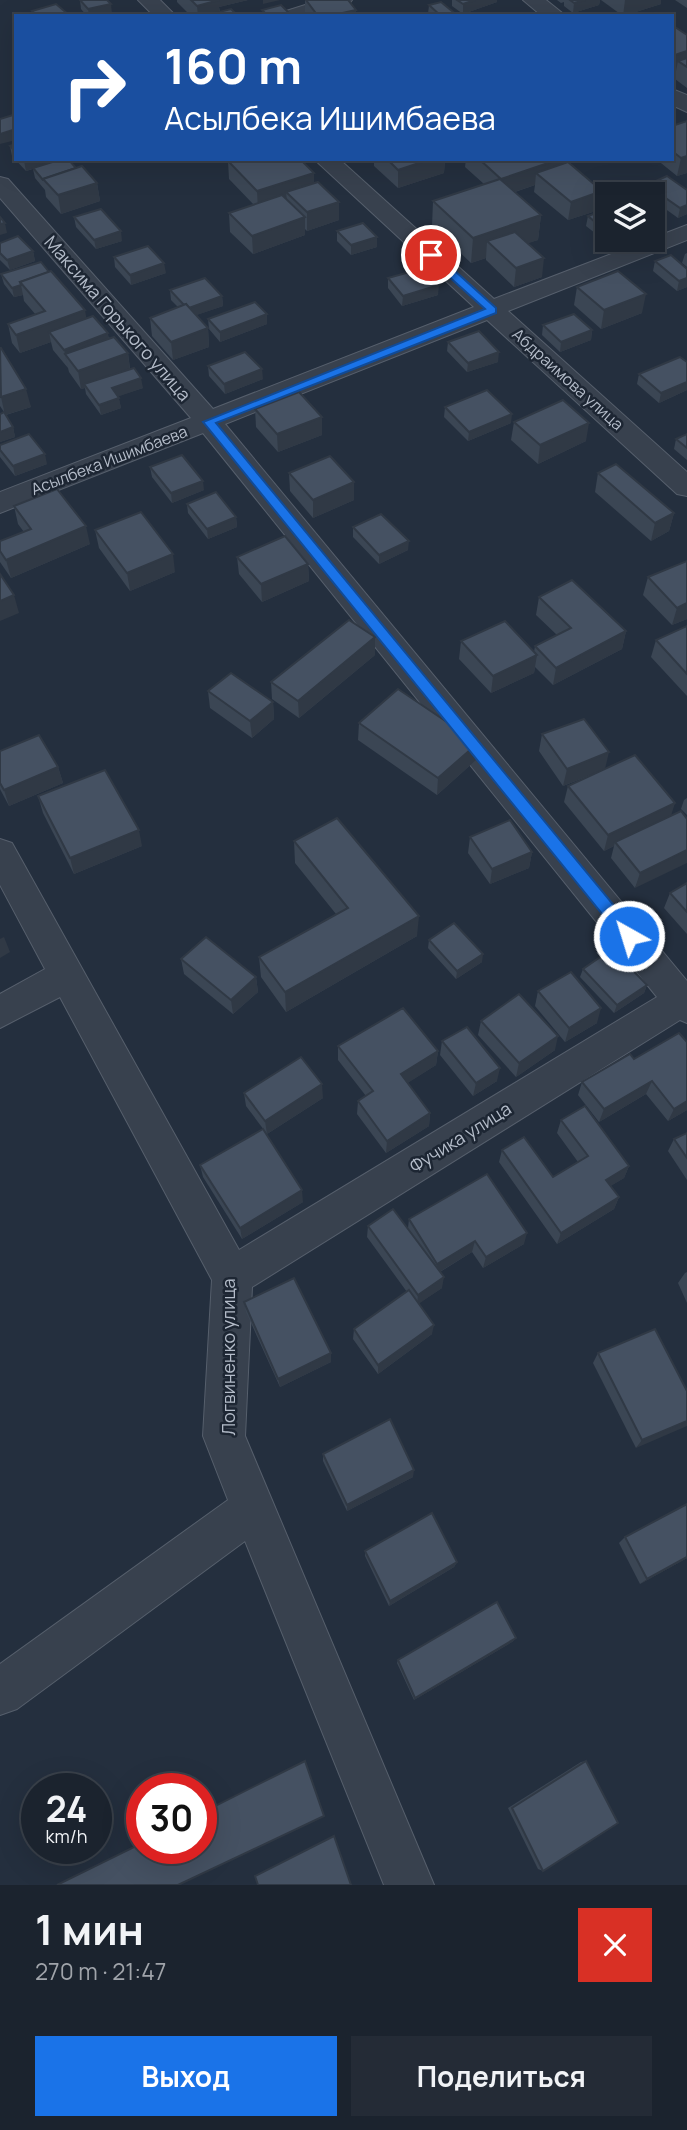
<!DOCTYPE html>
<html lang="ru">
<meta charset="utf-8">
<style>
:root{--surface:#1b232e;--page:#242b36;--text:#f1f3f6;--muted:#a0a4aa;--line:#39404a;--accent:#1a73e8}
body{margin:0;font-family:Manrope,sans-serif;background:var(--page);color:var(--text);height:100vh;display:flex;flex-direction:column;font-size:26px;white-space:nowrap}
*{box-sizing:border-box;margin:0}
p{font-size:23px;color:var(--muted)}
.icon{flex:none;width:38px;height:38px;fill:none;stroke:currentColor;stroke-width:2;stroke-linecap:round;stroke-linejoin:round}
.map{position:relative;height:1885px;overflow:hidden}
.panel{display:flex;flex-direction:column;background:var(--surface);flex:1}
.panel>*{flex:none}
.hud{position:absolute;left:14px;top:14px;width:660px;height:147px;border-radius:0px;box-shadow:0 7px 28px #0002,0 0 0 2px var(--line);background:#1a4fa0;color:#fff;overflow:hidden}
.tools{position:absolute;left:595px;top:182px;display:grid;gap:14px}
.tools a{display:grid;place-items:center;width:70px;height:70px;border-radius:0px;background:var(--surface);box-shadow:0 7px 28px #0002,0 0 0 2px var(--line);font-size:35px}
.speed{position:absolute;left:21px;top:1773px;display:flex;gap:14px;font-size:35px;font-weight:700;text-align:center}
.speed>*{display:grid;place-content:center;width:91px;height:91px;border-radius:50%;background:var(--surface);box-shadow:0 7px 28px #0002,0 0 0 2px var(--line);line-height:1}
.speed small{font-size:18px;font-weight:400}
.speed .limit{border:10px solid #d22;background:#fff;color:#111}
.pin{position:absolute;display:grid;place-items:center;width:60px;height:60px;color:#fff;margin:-30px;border:4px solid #fff;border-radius:50%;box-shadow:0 2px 7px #0007}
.me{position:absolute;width:77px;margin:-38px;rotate:321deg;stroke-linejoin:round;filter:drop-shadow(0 0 5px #0008)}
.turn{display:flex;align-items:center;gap:24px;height:147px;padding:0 35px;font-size:32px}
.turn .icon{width:91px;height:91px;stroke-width:2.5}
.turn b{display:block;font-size:49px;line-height:60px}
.round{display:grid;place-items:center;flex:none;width:74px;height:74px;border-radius:0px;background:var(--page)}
.overview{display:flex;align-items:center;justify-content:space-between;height:119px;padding:0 35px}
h1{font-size:42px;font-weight:700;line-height:52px}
.cta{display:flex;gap:14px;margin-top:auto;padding:14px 35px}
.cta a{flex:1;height:80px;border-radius:0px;background:var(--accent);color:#fff;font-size:28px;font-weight:700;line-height:80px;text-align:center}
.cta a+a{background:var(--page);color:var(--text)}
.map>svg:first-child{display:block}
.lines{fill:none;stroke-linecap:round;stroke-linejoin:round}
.street-casing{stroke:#565f6c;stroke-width:2}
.street{fill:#38414e;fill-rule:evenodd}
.wall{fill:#3b4654}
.shaded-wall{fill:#303945}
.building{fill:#455162;stroke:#303945;stroke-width:2}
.route{fill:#1a73e8;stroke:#114b97;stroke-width:2}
.labels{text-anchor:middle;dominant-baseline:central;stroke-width:5;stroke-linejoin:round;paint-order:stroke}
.far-street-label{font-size:16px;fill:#b4bcc9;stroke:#1d2633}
.street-label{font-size:18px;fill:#b4bcc9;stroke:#1d2633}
</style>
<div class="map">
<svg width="687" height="1885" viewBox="0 0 687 1885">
<rect width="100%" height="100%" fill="#242f3e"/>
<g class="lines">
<!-- street casing -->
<g class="street-casing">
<g id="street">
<path d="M138,0H160L176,16H154Z"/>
<path d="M321,0H352L349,4L312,16H280L283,12Z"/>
<path d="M523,0H546L566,16H542Z"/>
<path d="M672,89L687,95V112L672,105Z"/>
<path d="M314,159H339L494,299L687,225V240L508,311L687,472V496L677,494L487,320L225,424L687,981V1023L680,1020L252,1287L245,1436L434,1885H384L245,1541L17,1709L0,1715V1664L228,1500L203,1436L212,1280L60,997L0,1028V994L45,969L0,885V839L12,843L239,1250L657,997L203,433L0,513V492L191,418L0,198V177L8,179L213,409L474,307Z"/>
</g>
</g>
<!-- street -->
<use href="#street" class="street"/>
</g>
<!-- wall -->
<g class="wall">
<path d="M80,0H107L112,14L103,16H87L81,9Z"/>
<path d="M177,0H248L219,7L220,12L238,16H191L177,2Z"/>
<path d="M305,0H348L356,10V16H305Z"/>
<path d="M452,0H497V2L463,14L452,6Z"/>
<path d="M557,0H600L599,5L573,13L564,6V2L561,3Z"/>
<path d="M601,0H661V4L623,16Z"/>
<path d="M675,0H687V8Z"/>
<path d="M429,5L458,16H430L428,14Z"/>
<path d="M672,25L687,35V88L675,79L676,71L672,73Z"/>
<path d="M672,126L687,173L677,176L656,159H672Z"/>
<path d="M16,144V159H56V161L76,168L97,183L100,201L61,214L46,197L45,190L35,178L33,169L26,171L12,156L10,146Z"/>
<path d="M374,159H445L444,173L398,188L374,166Z"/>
<path d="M466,159H566L565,163L599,210L568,220L534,192L535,185L515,192L541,215L538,240L527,243L542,277L514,287L486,260V258L471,263L432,226L433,201L484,184L465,167Z"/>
<path d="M228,161L314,173V183L339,220L307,231L305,229V235L253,254L230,232L229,213L254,205L229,179Z"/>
<path d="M647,185L687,190V214L678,218L653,200V194H645Z"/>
<path d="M607,209V240H624L610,245L586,226L588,216Z"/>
<path d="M74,217L122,241L96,249L76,227Z"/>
<path d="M337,231L377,237V247L351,255L337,241Z"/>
<path d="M0,243L33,251L35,261L10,270L0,260Z"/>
<path d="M687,253V267L682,263L685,254Z"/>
<path d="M114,257L166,273L131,285L115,267Z"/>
<path d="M655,261L687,269V287L677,291L653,271Z"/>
<path d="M41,262L86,318L128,353L130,369L143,388L118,396L121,408L101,415L86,394L85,388L81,389L69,372L68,368L53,350L51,342L20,353L12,343L8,324L36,315L24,301L23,295L14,297L4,284L1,274Z"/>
<path d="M388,278L438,295L402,306L388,288Z"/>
<path d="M577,287L642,313L601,329L574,305Z"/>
<path d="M170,290L222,296L223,306L196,315L208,328L209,347L173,360L152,336L150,318L178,307L171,300Z"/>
<path d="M208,319L267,324L220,342L209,329Z"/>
<path d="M543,325L592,330L591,340L560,352L542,335Z"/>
<path d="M448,342L498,362L467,372L447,351Z"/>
<path d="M0,348L31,407L6,415L13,427L15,437L0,442V414L4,412L0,406Z"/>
<path d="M687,362V390L659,403L637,384L639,374Z"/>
<path d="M208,366L263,379L225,394L209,376Z"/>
<path d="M445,407L511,423L468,441L444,417Z"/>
<path d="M255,409L322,417V435L278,452L256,427Z"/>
<path d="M514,422L586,441L538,464L511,440Z"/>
<path d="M687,434V460L674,449L676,439Z"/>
<path d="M0,445L47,464L15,476L0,457Z"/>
<path d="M150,467L204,490L172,503L152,477Z"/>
<path d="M289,473L354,482V500L313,518L290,491Z"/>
<path d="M598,473L674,513L669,531L651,541L595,492Z"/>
<path d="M187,504L236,517L237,527L208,539L188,513Z"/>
<path d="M14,506L90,544L11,578L0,562V541L24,532L18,524Z"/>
<path d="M353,527L408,550L379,564L353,537Z"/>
<path d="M95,530L175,572L130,591L99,548Z"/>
<path d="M237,557L308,564L309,581L262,602L239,574Z"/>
<path d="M687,561V619L672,625L643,595L648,577Z"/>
<path d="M539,597L626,631L622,649L553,685L535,667L534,673L491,693L459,659L461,641L534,652L535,646L557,635L536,615Z"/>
<path d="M687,626V696L651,657L656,640Z"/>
<path d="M375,655L299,718L272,699L271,682Z"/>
<path d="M208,691L273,702L274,719L252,738L210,708Z"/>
<path d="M359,723L476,760L437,795L358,740Z"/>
<path d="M542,734L605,769L675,803L635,888L611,858L614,846L604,851L564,802L568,786L599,772L563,786L539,751Z"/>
<path d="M0,751L58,767L63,783L9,806L0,789Z"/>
<path d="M38,796L142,846L74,874L43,813Z"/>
<path d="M687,798V815L681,809L684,800Z"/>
<path d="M470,837L532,852L529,868L490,884L468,853Z"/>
<path d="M294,841L417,936L286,1012L261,977L259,957L336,914L295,863Z"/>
<path d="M687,883V934L664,908L670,893Z"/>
<path d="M429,940L482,962L456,979L428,948Z"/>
<path d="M181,959L256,977L258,992L233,1014L184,974Z"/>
<path d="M583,969L647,985L644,993L614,1013L580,977Z"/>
<path d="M538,991L597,1023L565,1042L535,1006Z"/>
<path d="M481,1021L555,1050L516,1077L478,1035Z"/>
<path d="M442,1041L497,1081L473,1096L440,1055Z"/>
<path d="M338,1046L438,1051L436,1065L407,1083L430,1113L429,1126L386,1153L357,1114L358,1101L366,1096L338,1060Z"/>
<path d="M634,1059L687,1110L668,1121L646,1094L599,1122L578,1095L582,1082Z"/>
<path d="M244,1093L323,1098L267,1134L246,1106Z"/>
<path d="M561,1120L629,1166L624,1178L610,1186L619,1197L614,1209L557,1244L499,1162L502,1150L553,1177L578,1162L557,1133Z"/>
<path d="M687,1133V1180L668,1151L674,1139Z"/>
<path d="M200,1165L303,1202L242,1239L203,1177Z"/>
<path d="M409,1219L524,1244L483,1268L472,1252L440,1272L442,1288L419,1303L432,1334L378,1374L353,1339L354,1329L407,1292L367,1237L368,1226L408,1228Z"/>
<path d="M687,1272V1303L678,1283L685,1273Z"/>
<path d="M244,1302L331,1362L280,1387L246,1312Z"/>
<path d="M598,1353L687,1391L636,1448L593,1363Z"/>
<path d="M323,1454L413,1477L347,1511L323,1461Z"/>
<path d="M625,1537L687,1558L640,1584L619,1543Z"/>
<path d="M365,1551L457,1562L454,1567L389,1606L365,1556Z"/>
<path d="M516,1638L512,1642L414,1700L397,1663L398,1660Z"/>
<path d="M586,1761L543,1871L538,1869L508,1808L581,1762Z"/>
</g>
<!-- shaded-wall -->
<g class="shaded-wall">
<path d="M211,0H248L219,7L220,16H198L197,6Z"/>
<path d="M263,0H280L263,4Z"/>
<path d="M475,0H497V2L463,14V4Z"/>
<path d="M585,0H600L599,5L573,13L574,3Z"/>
<path d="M625,0H661V4L623,16Z"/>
<path d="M111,4L112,14L103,16H89L88,9Z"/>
<path d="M356,10V16H329Z"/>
<path d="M687,51V67L678,61L676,71L672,73V56Z"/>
<path d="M16,129V140L0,144V134Z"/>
<path d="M687,156V173L677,176L681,158Z"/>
<path d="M30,159H56V161L26,171L24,161Z"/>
<path d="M431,159H445L444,173L398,188V170Z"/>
<path d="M560,159H566L564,176L536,173L535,185L499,197L501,179Z"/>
<path d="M314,173V192H286L287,201L258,210L257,191Z"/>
<path d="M97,183L100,201L61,214L58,195Z"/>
<path d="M602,191L599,210L568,220L571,202Z"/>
<path d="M339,202V220L307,231V212Z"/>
<path d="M687,205V214L678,218L680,208Z"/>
<path d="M663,213L661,223L653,226V217Z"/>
<path d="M541,215L538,240L500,253L487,241L486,258L471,263L473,238Z"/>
<path d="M305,217V235L253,254L252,236Z"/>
<path d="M5,223L7,233L0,235V224Z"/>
<path d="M121,231L122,241L96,249L94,240Z"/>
<path d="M377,237V247L351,255V245Z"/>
<path d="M611,240H624L610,245Z"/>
<path d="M33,251L35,261L10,270L7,260Z"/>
<path d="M544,258L542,277L514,287L516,268Z"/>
<path d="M164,263L166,273L131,285L130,275Z"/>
<path d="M687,278V287L677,291L679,281Z"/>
<path d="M21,285L23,295L14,297L12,288Z"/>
<path d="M439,285L438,295L402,306L403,296Z"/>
<path d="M646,294L642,313L601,329L604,310Z"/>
<path d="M222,296L223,306L188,318L187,309Z"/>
<path d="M85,310L88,328L49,332L51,342L20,353L16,335Z"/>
<path d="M267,314V324L220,342V332Z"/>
<path d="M208,328L209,347L173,360L171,342Z"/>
<path d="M592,330L591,340L560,352L561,342Z"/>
<path d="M108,333L111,352L65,354L68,368L64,350Z"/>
<path d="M499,352L498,362L467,372L468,363Z"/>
<path d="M128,353L130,371L84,384L85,388L81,389L78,371Z"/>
<path d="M262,369L263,379L225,394L224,384Z"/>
<path d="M141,378L143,388L114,398L112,388Z"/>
<path d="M687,382V390L659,403L661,393Z"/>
<path d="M26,389L31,407L5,415L1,397Z"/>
<path d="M119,398L121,408L101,415L99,405Z"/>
<path d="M512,414L511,423L468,441L469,432Z"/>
<path d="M322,417V435L278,452L277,434Z"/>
<path d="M589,423L586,441L538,464L540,445Z"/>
<path d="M13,427L15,437L0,442V432Z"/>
<path d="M45,454L47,464L15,476L13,466Z"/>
<path d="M203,481L204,490L172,503L171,493Z"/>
<path d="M354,482V500L313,518V500Z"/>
<path d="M674,513L669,531L651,541L655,523Z"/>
<path d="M236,517L237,527L208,539L207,529Z"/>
<path d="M86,526L90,544L11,578L6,560Z"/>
<path d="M409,541L408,550L379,564V555Z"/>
<path d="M173,554L175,572L130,591L127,573Z"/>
<path d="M308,564L309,581L262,602L261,584Z"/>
<path d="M14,595L19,613L0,621V601Z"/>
<path d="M687,603V619L672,625L677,608Z"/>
<path d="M626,631L622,649L553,685L556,668Z"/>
<path d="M375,637V655L299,718L298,701Z"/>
<path d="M537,655L534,673L491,693L493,676Z"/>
<path d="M273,702L274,719L252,738L250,721Z"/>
<path d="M478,743L476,760L437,795L438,778Z"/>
<path d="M609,752L605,769L563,786L567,769Z"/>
<path d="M58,767L63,783L9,806L4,790Z"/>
<path d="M675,803L670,819L615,842L614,846L604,851L608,835Z"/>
<path d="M139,830L142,846L74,874L70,858Z"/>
<path d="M687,850V863L635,888L640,873Z"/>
<path d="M532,852L529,868L490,884L492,869Z"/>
<path d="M419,916L417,936L286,1012L285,992Z"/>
<path d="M4,937L10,952L0,958V939Z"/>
<path d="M483,954L482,962L456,979L457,971Z"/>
<path d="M256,977L258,992L233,1014L231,1000Z"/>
<path d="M647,985L644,993L614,1013L617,1005Z"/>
<path d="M601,1008L597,1023L565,1042L569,1028Z"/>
<path d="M558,1036L555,1050L516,1077L519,1063Z"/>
<path d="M438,1051L436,1065L400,1088L401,1074Z"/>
<path d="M500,1068L497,1081L473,1096L476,1083Z"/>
<path d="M652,1081L646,1094L599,1122L604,1109Z"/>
<path d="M322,1084L323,1098L267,1134L265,1121Z"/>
<path d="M687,1101V1110L668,1121L674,1109Z"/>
<path d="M430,1113L429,1126L386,1153L387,1141Z"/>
<path d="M629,1166L624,1178L601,1192L606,1180Z"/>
<path d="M302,1190L303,1202L242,1239L240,1228Z"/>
<path d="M619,1197L614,1209L557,1244L561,1233Z"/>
<path d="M527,1233L524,1244L483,1268L486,1257Z"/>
<path d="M475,1241L472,1252L436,1274L437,1264Z"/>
<path d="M444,1277L442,1288L417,1305L418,1295Z"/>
<path d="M434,1325L432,1334L378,1374V1365Z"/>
<path d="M331,1353V1362L280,1387L278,1379Z"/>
<path d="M687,1421V1426L636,1448L642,1440Z"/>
<path d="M414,1470L413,1477L347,1511V1505Z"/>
<path d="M687,1557V1558L640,1584L647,1579Z"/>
<path d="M457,1562L454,1567L389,1606L390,1601Z"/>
<path d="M516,1638L512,1642L414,1700L415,1698Z"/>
</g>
<!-- building -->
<g class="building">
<path d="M80,0H107L111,4L88,9Z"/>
<path d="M191,0H219L197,6Z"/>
<path d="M306,0H348L356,10L329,16H318Z"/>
<path d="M457,0H475L463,4Z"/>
<path d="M570,0H585L574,3Z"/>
<path d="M441,2L458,16H441L429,5Z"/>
<path d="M56,4L69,15L37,16L32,11Z"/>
<path d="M281,5L292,16H268L262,10Z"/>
<path d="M231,9L238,16L207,15Z"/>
<path d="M672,25L687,35V51L672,56Z"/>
<path d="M687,58V67L678,61Z"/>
<path d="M13,115L16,118V129L0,134V119Z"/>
<path d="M687,121V156L681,158L672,151V126Z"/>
<path d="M16,144V152L10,146Z"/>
<path d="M62,159H68L76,168L43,179L44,180H43L33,168Z"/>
<path d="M233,159H300L314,173L257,191L228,161Z"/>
<path d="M387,159H431L398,170Z"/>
<path d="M479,159H560L501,179Z"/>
<path d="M568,162L602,191L571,202L536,173Z"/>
<path d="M82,166L97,183L58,195L43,179Z"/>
<path d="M667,176L687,190V205L680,208L647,185Z"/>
<path d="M500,179L541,215L473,238L433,201Z"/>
<path d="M318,182L339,202L307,212L286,192Z"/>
<path d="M628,187L637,194H612Z"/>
<path d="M282,195L305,217L252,236L229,213Z"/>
<path d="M653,205L663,213L653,217Z"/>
<path d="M101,209L121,231L94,240L74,217Z"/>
<path d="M607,209V232L588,216Z"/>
<path d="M0,217L5,223L0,224Z"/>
<path d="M363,223L377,237L351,245L337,231Z"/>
<path d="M515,232L544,258L516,268L487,241Z"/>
<path d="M18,236L33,251L7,260L0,253V243Z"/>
<path d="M148,246L164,263L130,275L114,257Z"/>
<path d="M671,255L687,269V278L679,281L655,261Z"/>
<path d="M41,262L49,272L20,282L21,285L12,288L1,274Z"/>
<path d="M424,268L439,285L403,296L388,278Z"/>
<path d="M51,271L85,310L16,335L8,324L45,311L20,282Z"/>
<path d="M618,271L646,294L604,310L577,287Z"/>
<path d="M205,278L222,296L189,308L186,304L184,305L170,290Z"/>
<path d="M255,302L267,314L220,332L208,319Z"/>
<path d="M186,304L208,328L171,342L150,318Z"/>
<path d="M574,314L592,330L561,342L543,325Z"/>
<path d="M93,316L108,333L64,350L49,332Z"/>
<path d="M479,331L499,352L468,363L448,342Z"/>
<path d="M114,337L128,353L78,371L65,354Z"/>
<path d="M0,348H1L26,389L1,397Z"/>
<path d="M245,352L262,369L224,384L208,366Z"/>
<path d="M680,357L687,362V382L661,393L639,374Z"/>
<path d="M134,368L141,378L112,388L119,398L99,405L84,384Z"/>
<path d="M487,390L512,414L469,432L445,407Z"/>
<path d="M299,392L322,417L277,434L255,409Z"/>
<path d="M563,400L589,423L540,445L514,422Z"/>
<path d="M4,412L13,427L0,432V414Z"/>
<path d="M29,434L45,454L13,466L0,450V445Z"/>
<path d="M687,434V448L676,439Z"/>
<path d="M182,455L203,481L171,493L150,467Z"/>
<path d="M330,456L354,482L313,500L289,473Z"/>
<path d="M616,464L674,513L655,523L598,473Z"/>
<path d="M57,489L86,526L6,560L0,551V541L31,529L14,506Z"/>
<path d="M216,492L236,517L207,529L187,504Z"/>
<path d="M141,512L173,554L127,573L95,530Z"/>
<path d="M381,514L409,541L379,555L353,527Z"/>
<path d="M285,536L308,564L261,584L237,557Z"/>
<path d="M687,561V603L677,608L648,577Z"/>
<path d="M0,574L14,595L0,601Z"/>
<path d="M572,580L626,631L556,668L535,646L571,628L539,597Z"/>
<path d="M349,620L375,637L298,701L271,682Z"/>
<path d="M505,621L537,655L493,676L461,641Z"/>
<path d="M687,626V674L656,640Z"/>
<path d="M231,673L273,702L250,721L208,691Z"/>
<path d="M398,689L478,743L438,778L359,723Z"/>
<path d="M584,719L609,752L567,769L542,734Z"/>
<path d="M39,735L58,767L4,790L0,783V751Z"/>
<path d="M635,755L675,803L608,835L568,786Z"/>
<path d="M105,770L139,830L70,858L38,796Z"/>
<path d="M681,811L687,819V850L640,873L615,842Z"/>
<path d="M337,818L419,916L285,992L259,957L348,908L294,841Z"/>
<path d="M510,820L532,852L492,869L470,837Z"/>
<path d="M687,883V912L670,893Z"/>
<path d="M454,923L483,954L457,971L429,940Z"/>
<path d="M206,937L256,977L231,1000L181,959Z"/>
<path d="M612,949L647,985L617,1005L583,969Z"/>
<path d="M571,972L601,1008L569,1028L538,991Z"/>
<path d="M519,994L558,1036L519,1063L481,1021Z"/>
<path d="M403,1008L438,1051L401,1074L430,1113L387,1141L358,1101L373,1091L338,1046Z"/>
<path d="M467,1027L500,1068L476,1083L442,1041Z"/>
<path d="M679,1033L687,1042V1101L674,1109L652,1081L604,1109L582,1082L630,1054L634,1059Z"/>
<path d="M301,1057L322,1084L265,1121L244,1093Z"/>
<path d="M585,1106L629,1166L606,1180L619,1197L561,1233L502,1150L524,1137L553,1177L588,1156L561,1120Z"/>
<path d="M263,1129L302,1190L240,1228L200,1165Z"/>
<path d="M687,1133V1158L674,1139Z"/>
<path d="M487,1174L527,1233L486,1257L475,1241L437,1264L409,1219Z"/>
<path d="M393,1209L444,1277L418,1295L368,1226Z"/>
<path d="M294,1278L331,1353L278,1379L244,1302Z"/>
<path d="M409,1290L434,1325L378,1365L354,1329Z"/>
<path d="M655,1329L687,1391V1421L642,1440L598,1353Z"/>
<path d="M390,1419L414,1470L347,1505L323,1454Z"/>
<path d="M687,1504V1557L647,1579L625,1537Z"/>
<path d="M432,1513L457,1562L390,1601L365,1551Z"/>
<path d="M497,1602L516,1638L415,1698L398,1660Z"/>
<path d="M305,1761L324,1816L178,1885H57L142,1843V1848H201V1813Z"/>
<path d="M586,1761L618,1823L543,1871L512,1808Z"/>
<path d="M334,1836L351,1885H258L255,1876Z"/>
</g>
<!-- route -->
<path class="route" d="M427,253H435L496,308V313L216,423L635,931L637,936L635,941H624L203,422L485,309L427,257Z"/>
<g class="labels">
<!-- far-street labels -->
<g class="far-street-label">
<text transform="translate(568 379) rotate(42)">Абдраимова улица</text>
<text transform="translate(109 460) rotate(-21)">Асылбека Ишимбаева</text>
</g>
<!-- street labels -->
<g class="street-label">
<text transform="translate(118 318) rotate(49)">Максима Горького улица</text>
<text transform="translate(460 1137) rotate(-32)">Фучика улица</text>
<text transform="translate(228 1357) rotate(-90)">Логвиненко улица</text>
</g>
</g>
</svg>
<div class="tools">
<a><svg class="icon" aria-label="layers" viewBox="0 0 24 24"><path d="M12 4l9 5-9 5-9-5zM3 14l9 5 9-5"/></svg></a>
</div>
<div class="speed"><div>24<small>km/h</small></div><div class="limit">30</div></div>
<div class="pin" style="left:431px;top:255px;background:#d93025"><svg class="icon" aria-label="arrive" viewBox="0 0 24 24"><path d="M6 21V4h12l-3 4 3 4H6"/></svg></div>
<svg class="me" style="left:629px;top:936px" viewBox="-20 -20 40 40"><circle r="17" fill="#1a73e8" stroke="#fff" stroke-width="3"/><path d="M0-11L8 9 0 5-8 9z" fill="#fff"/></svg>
<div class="hud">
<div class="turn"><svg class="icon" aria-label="right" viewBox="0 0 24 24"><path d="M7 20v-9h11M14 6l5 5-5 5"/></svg><div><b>160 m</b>Асылбека Ишимбаева</div></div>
</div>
</div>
<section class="panel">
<div class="overview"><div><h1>1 мин</h1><p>270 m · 21:47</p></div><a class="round" style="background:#d93025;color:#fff"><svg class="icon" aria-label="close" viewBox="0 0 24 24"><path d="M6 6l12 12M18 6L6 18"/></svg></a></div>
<div class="cta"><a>Выход</a><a>Поделиться</a></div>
</section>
